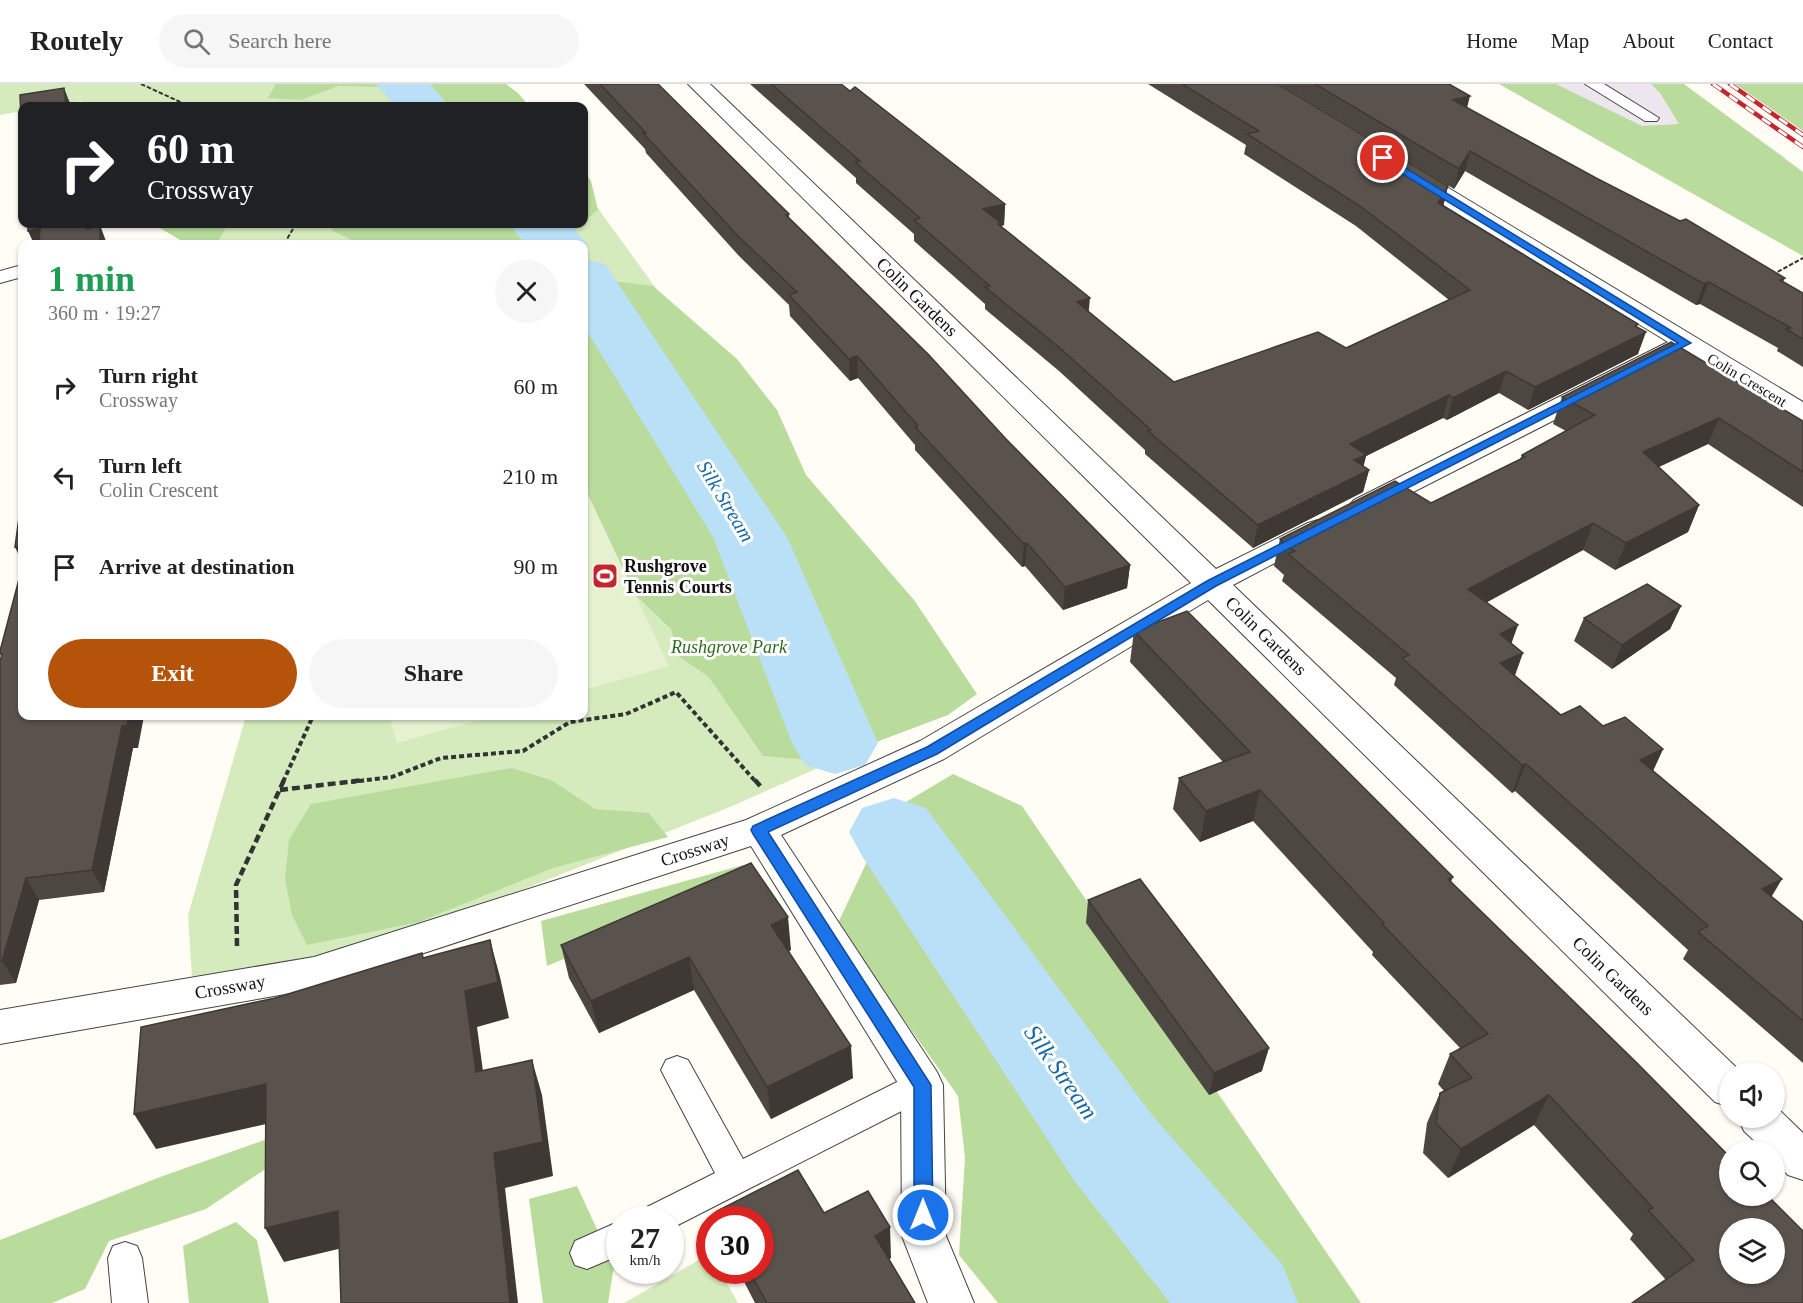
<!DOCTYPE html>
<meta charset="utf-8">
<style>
:root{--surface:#fff;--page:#f6f6f6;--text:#222;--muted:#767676;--line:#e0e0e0;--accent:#b45309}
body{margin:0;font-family:"Times New Roman",serif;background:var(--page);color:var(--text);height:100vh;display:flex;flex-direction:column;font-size:22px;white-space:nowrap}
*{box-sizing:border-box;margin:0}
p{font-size:20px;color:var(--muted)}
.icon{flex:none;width:33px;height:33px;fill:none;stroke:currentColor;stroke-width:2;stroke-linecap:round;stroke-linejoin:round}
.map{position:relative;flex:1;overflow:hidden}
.drawer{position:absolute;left:18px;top:156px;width:570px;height:480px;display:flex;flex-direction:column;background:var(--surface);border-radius:12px;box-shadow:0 2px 4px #0004}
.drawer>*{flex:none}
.banner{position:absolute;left:18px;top:18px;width:570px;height:126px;border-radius:12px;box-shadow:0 2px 4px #0004;background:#202124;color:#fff;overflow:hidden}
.buttons{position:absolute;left:1719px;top:978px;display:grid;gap:12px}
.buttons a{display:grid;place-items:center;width:66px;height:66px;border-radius:50%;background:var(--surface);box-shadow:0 2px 4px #0004;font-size:30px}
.speed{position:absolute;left:606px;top:1122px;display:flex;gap:12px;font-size:30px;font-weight:700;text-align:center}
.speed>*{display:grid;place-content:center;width:78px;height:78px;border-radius:50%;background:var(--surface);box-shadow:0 2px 4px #0004;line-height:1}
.speed small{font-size:15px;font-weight:400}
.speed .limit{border:9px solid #d22;background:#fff;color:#111}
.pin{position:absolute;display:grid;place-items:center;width:51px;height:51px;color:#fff;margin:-26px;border:3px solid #fff;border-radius:50%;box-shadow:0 2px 6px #0007}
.me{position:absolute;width:66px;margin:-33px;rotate:0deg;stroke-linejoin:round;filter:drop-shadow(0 0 4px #0008)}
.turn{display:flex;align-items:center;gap:21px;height:126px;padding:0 30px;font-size:27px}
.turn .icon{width:78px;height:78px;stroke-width:2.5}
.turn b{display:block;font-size:42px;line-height:51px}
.round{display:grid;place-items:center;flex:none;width:63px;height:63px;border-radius:32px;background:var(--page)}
.summary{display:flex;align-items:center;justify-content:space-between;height:102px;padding:0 30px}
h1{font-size:36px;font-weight:700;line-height:45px;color:#1e9e55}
.button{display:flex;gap:12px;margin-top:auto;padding:12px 30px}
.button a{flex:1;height:69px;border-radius:36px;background:var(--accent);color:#fff;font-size:24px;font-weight:700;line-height:69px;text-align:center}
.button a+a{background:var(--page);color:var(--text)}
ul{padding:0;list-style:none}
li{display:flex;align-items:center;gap:18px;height:90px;padding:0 30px}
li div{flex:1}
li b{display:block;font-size:22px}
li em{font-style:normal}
header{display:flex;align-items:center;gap:36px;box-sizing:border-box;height:84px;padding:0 30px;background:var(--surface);border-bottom:2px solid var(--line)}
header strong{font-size:28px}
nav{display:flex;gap:33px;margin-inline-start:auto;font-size:21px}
.search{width:420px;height:54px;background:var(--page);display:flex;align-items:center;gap:15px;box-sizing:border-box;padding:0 21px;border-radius:33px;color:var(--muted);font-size:22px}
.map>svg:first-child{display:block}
.industrial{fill:#eee6ef}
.green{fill:#d5ebbd}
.forest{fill:#b9dc9c}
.pitch{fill:#e6f2cf}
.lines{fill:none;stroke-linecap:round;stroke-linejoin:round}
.river{fill:#b9e0f7;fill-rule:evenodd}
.service-casing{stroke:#444;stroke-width:2}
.minor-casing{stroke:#444;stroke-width:2}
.path-far2{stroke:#333;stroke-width:2;stroke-dasharray:4.5 2;stroke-linecap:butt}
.path-far1{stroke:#333;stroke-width:4;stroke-dasharray:5 3;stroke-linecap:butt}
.path{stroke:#333;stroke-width:4.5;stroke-dasharray:8 4;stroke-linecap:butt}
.service{fill:#fff;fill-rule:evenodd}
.minor{fill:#fff;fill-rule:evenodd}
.rail-casing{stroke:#c4262e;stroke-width:4.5}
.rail{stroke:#fff;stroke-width:3;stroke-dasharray:10;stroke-linecap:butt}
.wall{fill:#4d4742}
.shaded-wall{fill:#3f3936}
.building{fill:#5a524d;stroke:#3f3936;stroke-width:1.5;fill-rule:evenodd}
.route{fill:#1a73e8;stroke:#114b97;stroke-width:1.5}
.labels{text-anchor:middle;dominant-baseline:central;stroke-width:6;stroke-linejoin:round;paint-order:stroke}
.far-street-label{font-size:15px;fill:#111;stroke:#fff}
.street-label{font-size:18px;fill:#111;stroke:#fff}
.poi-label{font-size:18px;font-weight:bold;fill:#111;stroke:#fff;text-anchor:start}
.park-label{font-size:18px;font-style:italic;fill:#2f6b1f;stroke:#fff}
.water-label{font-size:20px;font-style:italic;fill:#1768a6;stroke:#fff}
.near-water-label{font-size:24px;font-style:italic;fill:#1768a6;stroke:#fff}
</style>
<header>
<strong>Routely</strong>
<div class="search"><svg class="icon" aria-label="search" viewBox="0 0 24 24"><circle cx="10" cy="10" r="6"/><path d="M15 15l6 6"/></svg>Search here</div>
<nav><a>Home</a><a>Map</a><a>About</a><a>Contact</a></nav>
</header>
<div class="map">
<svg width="1803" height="1219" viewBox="0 0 1803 1219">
<rect width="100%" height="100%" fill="#fffdf5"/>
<!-- industrial -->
<path class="industrial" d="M1540,0H1681L1786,74L1710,77Z"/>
<!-- green -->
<g class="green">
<path d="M0,0H496L519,22H87L82,17L47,22H22V27L0,31Z"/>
<path d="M584,105L763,352L946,623L879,657L730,723L314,889L193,908L188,831L246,632H584V160H199L182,140H584Z"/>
<path d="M709,1170L710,1186L720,1187L738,1219H624Z"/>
</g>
<!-- forest -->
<g class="forest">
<path d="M276,0H506L518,9L529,22H408L378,3L338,2L301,16L268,14Z"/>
<path d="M1499,0H1556L1642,42L1679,40L1660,9L1651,0H1684L1803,88V172Z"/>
<path d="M1735,0H1803V47Z"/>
<path d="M584,88L591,97L598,126L584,137Z"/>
<path d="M153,140H228L217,159L187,160Z"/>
<path d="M329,140H581L564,153L569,160H360L333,147Z"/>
<path d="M584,178L598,195L653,202L737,275L777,326L806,391L914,516L977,610L948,631L879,657L810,676L763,672L709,593L679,573L671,545L604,481L584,455Z"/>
<path d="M512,684L551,696L595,725L649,729L668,753L553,784L419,838L307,861L292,831L285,795L289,756L311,720Z"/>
<path d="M953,690L1022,722L1361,1219H998L959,1171L965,1074L958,1012L837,841L891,727Z"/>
<path d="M743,781L753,795L547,882L541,837Z"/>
<path d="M273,1053L295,1065L206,1125L109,1157L85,1205L52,1219H0V1156L160,1093Z"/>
<path d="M577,1102L614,1182L608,1219H543L529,1115Z"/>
<path d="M236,1138L257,1156L269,1219H189L183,1162Z"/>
</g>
<!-- pitch -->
<g class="pitch">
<path d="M584,402L669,582L584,606Z"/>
<path d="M389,632H493L397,659Z"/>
</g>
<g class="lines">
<!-- river -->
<g class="river">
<path d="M376,0H430L449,22H395Z"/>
<path d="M509,140H570L587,160L584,166V160H525Z"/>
<path d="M584,175L605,180L787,453L878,659L865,681L835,690L805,681L792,659L713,453L584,242Z"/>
<path d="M894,714L926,724L1152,1031L1282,1180L1298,1219H1170L1076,1099L862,772L849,748L862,724Z"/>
</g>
<!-- service casing -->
<g class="service-casing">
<g id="service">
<path d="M1585,0H1604L1659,34L1657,37H1645Z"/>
<path d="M22,181V193L0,199V187Z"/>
<path d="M677,972L688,976L743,1075L911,991L922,987L933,991L938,1001L933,1011L670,1145V1136H638L643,1125L715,1089L661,986L666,976Z"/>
<path d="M620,1137V1171L587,1185L575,1181L570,1169L575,1157Z"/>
<path d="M125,1158L137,1162L142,1174L148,1219H112L108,1174L113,1162Z"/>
</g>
</g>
<!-- minor casing -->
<g class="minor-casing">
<g id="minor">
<path d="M688,0H710L1216,485L1308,439L1318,436L1328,439L1333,445L1328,451L1233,501L1741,988H1730V1023L1715,1018L1208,516L944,675L781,751L937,988L943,1001L946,1152L974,1219H928L902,1152L901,1004L751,762L314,905L0,960V926L314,873L746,736L920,657L1191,499Z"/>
<path d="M1409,83L1417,85L1803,318V337L1793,335L1686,269L1374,428L1364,431L1354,428L1349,422L1354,416L1668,258L1401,95L1398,90L1401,85Z"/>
<path d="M1774,1021L1803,1049V1096L1788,1091L1774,1077V1066H1764L1744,1047L1738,1034H1774Z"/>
</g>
</g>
<!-- path-far2 -->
<g class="path-far2">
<path d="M141,0L189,22"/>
<path d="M284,160L296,140"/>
<path d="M1772,191L1803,174"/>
</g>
<!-- path-far1 -->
<g class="path-far1">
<path d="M283,698L313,632"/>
<path d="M351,698L392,693L441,674L523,667L570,638L626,630L676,608L756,698"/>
</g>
<!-- path -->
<g class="path">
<path d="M755,696L761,703"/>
<path d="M280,706L364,696"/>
<path d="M237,862L236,801L284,696"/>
</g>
<!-- service -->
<use href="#service" class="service"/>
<!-- minor -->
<use href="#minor" class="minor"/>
<!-- rail casing -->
<g class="rail-casing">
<g id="rail">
<path d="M1713,0L1803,63"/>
<path d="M1730,0L1803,51"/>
</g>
</g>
<!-- rail -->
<use href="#rail" class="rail"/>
</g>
<!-- wall -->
<g class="wall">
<path d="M584,0H658L789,130V134L1130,481L1127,504L1063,526L1025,482L1022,483L915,366V361L858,294L850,297L790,232L789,221L739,172L646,69L645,65Z"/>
<path d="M750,0H841L1005,120L1004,141L1001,142L1089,228L1174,298L1346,264L1449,216L1356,142L1244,70L1246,61L1148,0H1278L1448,102L1443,123L1637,243L1638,270L1528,326L1499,309L1447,336L1443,334L1366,372L1363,382L1369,386L1363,408L1253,464L1145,370V366L1059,287L985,225V220L914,157V150L856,99V94Z"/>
<path d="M1279,0H1449L1467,24L1596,94L1785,194L1783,198L1803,209V283L1777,267L1778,264L1700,220L1696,221L1465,87L1454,105Z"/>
<path d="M1562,313L1803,337V423L1708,360L1659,383L1699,421L1688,448L1615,486L1583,466L1486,518L1511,560L1514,592L1561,631L1603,642L1663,665L1653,687L1772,813L1803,838V979L1683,875L1688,866L1515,707L1512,709L1394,601L1396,594L1282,497L1284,491L1274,482L1280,455L1431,419L1520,375L1522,371L1566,347L1553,340Z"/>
<path d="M1681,522L1670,545L1612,585L1574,557L1584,534Z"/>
<path d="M1134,547L1453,793L1451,798L1803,1147L1666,1196L1630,1155L1633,1150L1534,1041L1448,1094L1423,1069L1427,1039L1440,1009L1444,1007L1438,1000L1450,970L1460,964L1372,871L1373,868L1253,737L1200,758L1173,725L1179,694L1223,678L1130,578Z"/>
<path d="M0,567L138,664H133L104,808L39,816L16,899L0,901V577L1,573Z"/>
<path d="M1088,816L1262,987L1209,1011L1086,839Z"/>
<path d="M561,861L791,866L789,867L853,994L771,1035L694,906L599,949L569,894Z"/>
<path d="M717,1127L824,1129L891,1174L889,1175L915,1219H755L738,1186H760V1136H719Z"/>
</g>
<!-- shaded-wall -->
<g class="shaded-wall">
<path d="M64,4L71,22H66Z"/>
<path d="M1470,12L1465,32L1453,16Z"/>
<path d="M1470,67L1465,87L1454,105L1459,85Z"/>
<path d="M1448,102L1443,123L1438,119Z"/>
<path d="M1005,120L1004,141L1001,142L983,125Z"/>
<path d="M86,140H90L94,160L87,145Z"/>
<path d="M100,141L107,160H100Z"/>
<path d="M40,145L46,160H34L28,147Z"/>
<path d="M1709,198L1700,220L1696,221L1704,200Z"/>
<path d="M1090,214L1088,235L1077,218Z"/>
<path d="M1638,240L1633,255L1646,248L1638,270L1528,326L1535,303Z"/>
<path d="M857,272L858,294L850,297L849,275Z"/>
<path d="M1506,287L1499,309L1447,336L1453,314Z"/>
<path d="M1449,311L1443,334L1366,372L1362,389L1369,386L1363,408L1253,464L1258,441L1350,360Z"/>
<path d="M1719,334L1708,360L1632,395L1643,368Z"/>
<path d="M1699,421L1688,448L1615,486L1626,459Z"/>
<path d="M1593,439L1583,466L1460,533L1468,505Z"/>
<path d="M1027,459L1025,482L1022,483L1024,460Z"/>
<path d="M22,462V478L15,463Z"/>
<path d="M1130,481L1127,504L1063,526L1065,503Z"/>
<path d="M1681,522L1670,545L1612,585L1622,561Z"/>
<path d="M1518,541L1508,569L1500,550Z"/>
<path d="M1523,569L1513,597L1500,579Z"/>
<path d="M129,632H144L138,664H133L104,808L92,786L122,642Z"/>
<path d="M1663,665L1650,693L1640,676Z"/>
<path d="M1526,680L1515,707L1512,709L1522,681Z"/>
<path d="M1260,706L1253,737L1200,758L1206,727Z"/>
<path d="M26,794L39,816L16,899L2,877Z"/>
<path d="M1782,795L1766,822L1762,805Z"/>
<path d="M788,833L791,866L774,874L771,841Z"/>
<path d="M490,856L500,893L509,934L477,943L488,1024L476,988L465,907Z"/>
<path d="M689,873L694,906L599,949L591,917Z"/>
<path d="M851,962L853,994L771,1035L767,1003Z"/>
<path d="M1269,964L1262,987L1209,1011L1214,989Z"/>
<path d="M532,976L542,1011L553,1092L505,1104L518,1219H510L494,1069Z"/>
<path d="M266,1000L284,1036L156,1065L134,1030Z"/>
<path d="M1549,1011L1534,1041L1448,1094L1461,1065Z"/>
<path d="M338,1127L355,1161L284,1178L265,1144Z"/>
<path d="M890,1143L891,1174L875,1182V1152Z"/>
</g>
<!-- building -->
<g class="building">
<path d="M600,0H658L789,130L786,131L928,270L1006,355L1130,481L1065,503L1027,459L1024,460L915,343L918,342L857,272L849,275L789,211L797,208L738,152L643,49H646Z"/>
<path d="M771,0H841L850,7L855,3L1005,120L983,125L1001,139L998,140L1090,214L1077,218L1174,298L1318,248L1346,264L1470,206L1360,122L1247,50L1259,47L1182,0H1278L1448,102L1438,119L1638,240L1635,242L1646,248L1535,303L1506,287L1453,314L1449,311L1350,360L1366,371L1354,376L1369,386L1258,441L1148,347L1151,346L1061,265L985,203L990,202L914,136L920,134L855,78L860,77Z"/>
<path d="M1315,0H1449L1470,12L1453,16L1596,94L1680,137L1686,135L1785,194L1780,196L1803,209V255L1786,245L1791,244L1709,198L1704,200L1470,67L1459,85Z"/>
<path d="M64,4L66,22H22V55L20,11Z"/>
<path d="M28,140H86L87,145L100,141V160H39L40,145L28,147Z"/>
<path d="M1671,258L1803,337V388L1719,334L1643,368L1699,421L1626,459L1593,439L1468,505L1518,541L1500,550L1523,569L1500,579L1561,631L1580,622L1603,642L1625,633L1663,665L1640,676L1782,795L1762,805L1803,838V937L1698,848L1708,842L1526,680L1522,681L1402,574L1409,571L1288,470L1295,467L1280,455L1395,397L1431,419L1525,373L1522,371L1595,331L1562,313Z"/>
<path d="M22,411V462L15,463Z"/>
<path d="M22,484V632H129L127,641L122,642L92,786L26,794L2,877H0V577L2,570H0V567Z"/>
<path d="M1647,500L1681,522L1622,561L1584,534Z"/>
<path d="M1187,527L1453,793L1448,795L1636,978L1730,1073V1112H1768L1803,1147V1219H1632L1694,1176L1648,1126L1653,1124L1549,1011L1461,1065L1436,1039L1440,1009L1472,994L1450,970L1488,950L1382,840L1384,839L1260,706L1206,727L1179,694L1250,668L1134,547ZM1730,1144H1774V1190H1730Z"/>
<path d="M751,779L788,833L771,841L851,962L767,1003L689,873L591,917L561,861Z"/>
<path d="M1140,795L1269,964L1214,989L1088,816Z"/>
<path d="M490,856L498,898L465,907L476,988L532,976L543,1058L494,1069L510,1219H341L338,1127L265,1144L266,1000L134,1030L141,943L275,914L422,869L423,874Z"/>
<path d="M798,1086L824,1129L868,1107L890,1143L875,1152L915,1219H767L749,1186H760V1136H722L717,1127Z"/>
</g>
<!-- route -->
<path class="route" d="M1380,72H1386L1691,259L1216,502L937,670L768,748L931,1001L933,1131L930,1137L923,1139L917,1137L914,1131V1003L753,750L751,746L753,742L927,663L1207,497L1678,259L1380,76Z"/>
<!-- icons -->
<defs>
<g id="stadium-square" transform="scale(1.35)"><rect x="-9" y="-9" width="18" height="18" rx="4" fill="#c4262e" stroke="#fff"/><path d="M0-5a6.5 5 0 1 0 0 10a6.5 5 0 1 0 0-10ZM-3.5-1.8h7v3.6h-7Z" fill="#fff"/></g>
</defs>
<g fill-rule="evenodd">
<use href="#stadium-square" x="605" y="492"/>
</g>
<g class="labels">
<!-- far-street labels -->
<g class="far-street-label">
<text transform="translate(1747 296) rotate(31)">Colin Crescent</text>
</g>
<!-- street labels -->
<g class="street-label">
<text transform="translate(917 213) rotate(44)">Colin Gardens</text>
<text transform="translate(1266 552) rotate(44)">Colin Gardens</text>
<text transform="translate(695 766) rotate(-18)">Crossway</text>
<text transform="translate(1613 892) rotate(44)">Colin Gardens</text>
<text transform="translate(230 903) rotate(-10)">Crossway</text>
</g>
<!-- poi labels -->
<g class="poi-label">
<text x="624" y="482">Rushgrove<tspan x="624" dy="21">Tennis Courts</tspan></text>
</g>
<!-- park labels -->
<g class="park-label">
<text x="729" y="563">Rushgrove Park</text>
</g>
<!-- water labels -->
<g class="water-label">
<text transform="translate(726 417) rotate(59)">Silk Stream</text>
</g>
<!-- near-water labels -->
<g class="near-water-label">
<text transform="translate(1061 988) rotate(55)">Silk Stream</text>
</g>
</g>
</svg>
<div class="buttons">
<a><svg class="icon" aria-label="sound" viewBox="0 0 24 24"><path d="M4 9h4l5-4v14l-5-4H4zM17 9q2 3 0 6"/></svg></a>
<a><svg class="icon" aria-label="search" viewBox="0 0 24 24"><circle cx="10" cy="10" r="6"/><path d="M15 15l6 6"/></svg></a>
<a><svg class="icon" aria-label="layers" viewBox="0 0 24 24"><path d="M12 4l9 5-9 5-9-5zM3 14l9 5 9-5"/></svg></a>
</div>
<div class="speed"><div>27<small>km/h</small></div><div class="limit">30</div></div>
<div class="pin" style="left:1383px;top:74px;background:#d93025"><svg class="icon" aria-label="arrive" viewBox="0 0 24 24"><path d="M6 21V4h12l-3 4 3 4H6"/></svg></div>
<svg class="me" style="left:923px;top:1131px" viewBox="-20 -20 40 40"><circle r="17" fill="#1a73e8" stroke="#fff" stroke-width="3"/><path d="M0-11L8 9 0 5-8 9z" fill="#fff"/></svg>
<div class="banner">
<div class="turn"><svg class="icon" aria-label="right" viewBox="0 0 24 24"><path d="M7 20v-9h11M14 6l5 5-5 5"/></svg><div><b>60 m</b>Crossway</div></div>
</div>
<section class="drawer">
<div class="summary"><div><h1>1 min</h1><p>360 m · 19:27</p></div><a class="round"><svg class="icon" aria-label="close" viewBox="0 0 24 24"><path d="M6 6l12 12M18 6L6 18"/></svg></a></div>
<ul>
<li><svg class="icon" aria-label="right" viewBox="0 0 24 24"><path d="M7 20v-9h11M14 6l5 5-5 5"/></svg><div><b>Turn right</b><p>Crossway</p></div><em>60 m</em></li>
<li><svg class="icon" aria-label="left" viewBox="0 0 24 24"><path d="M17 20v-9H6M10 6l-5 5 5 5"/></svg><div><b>Turn left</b><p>Colin Crescent</p></div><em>210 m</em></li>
<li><svg class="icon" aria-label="arrive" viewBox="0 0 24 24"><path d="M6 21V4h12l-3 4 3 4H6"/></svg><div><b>Arrive at destination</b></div><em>90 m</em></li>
</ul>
<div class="button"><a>Exit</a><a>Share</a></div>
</section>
</div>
